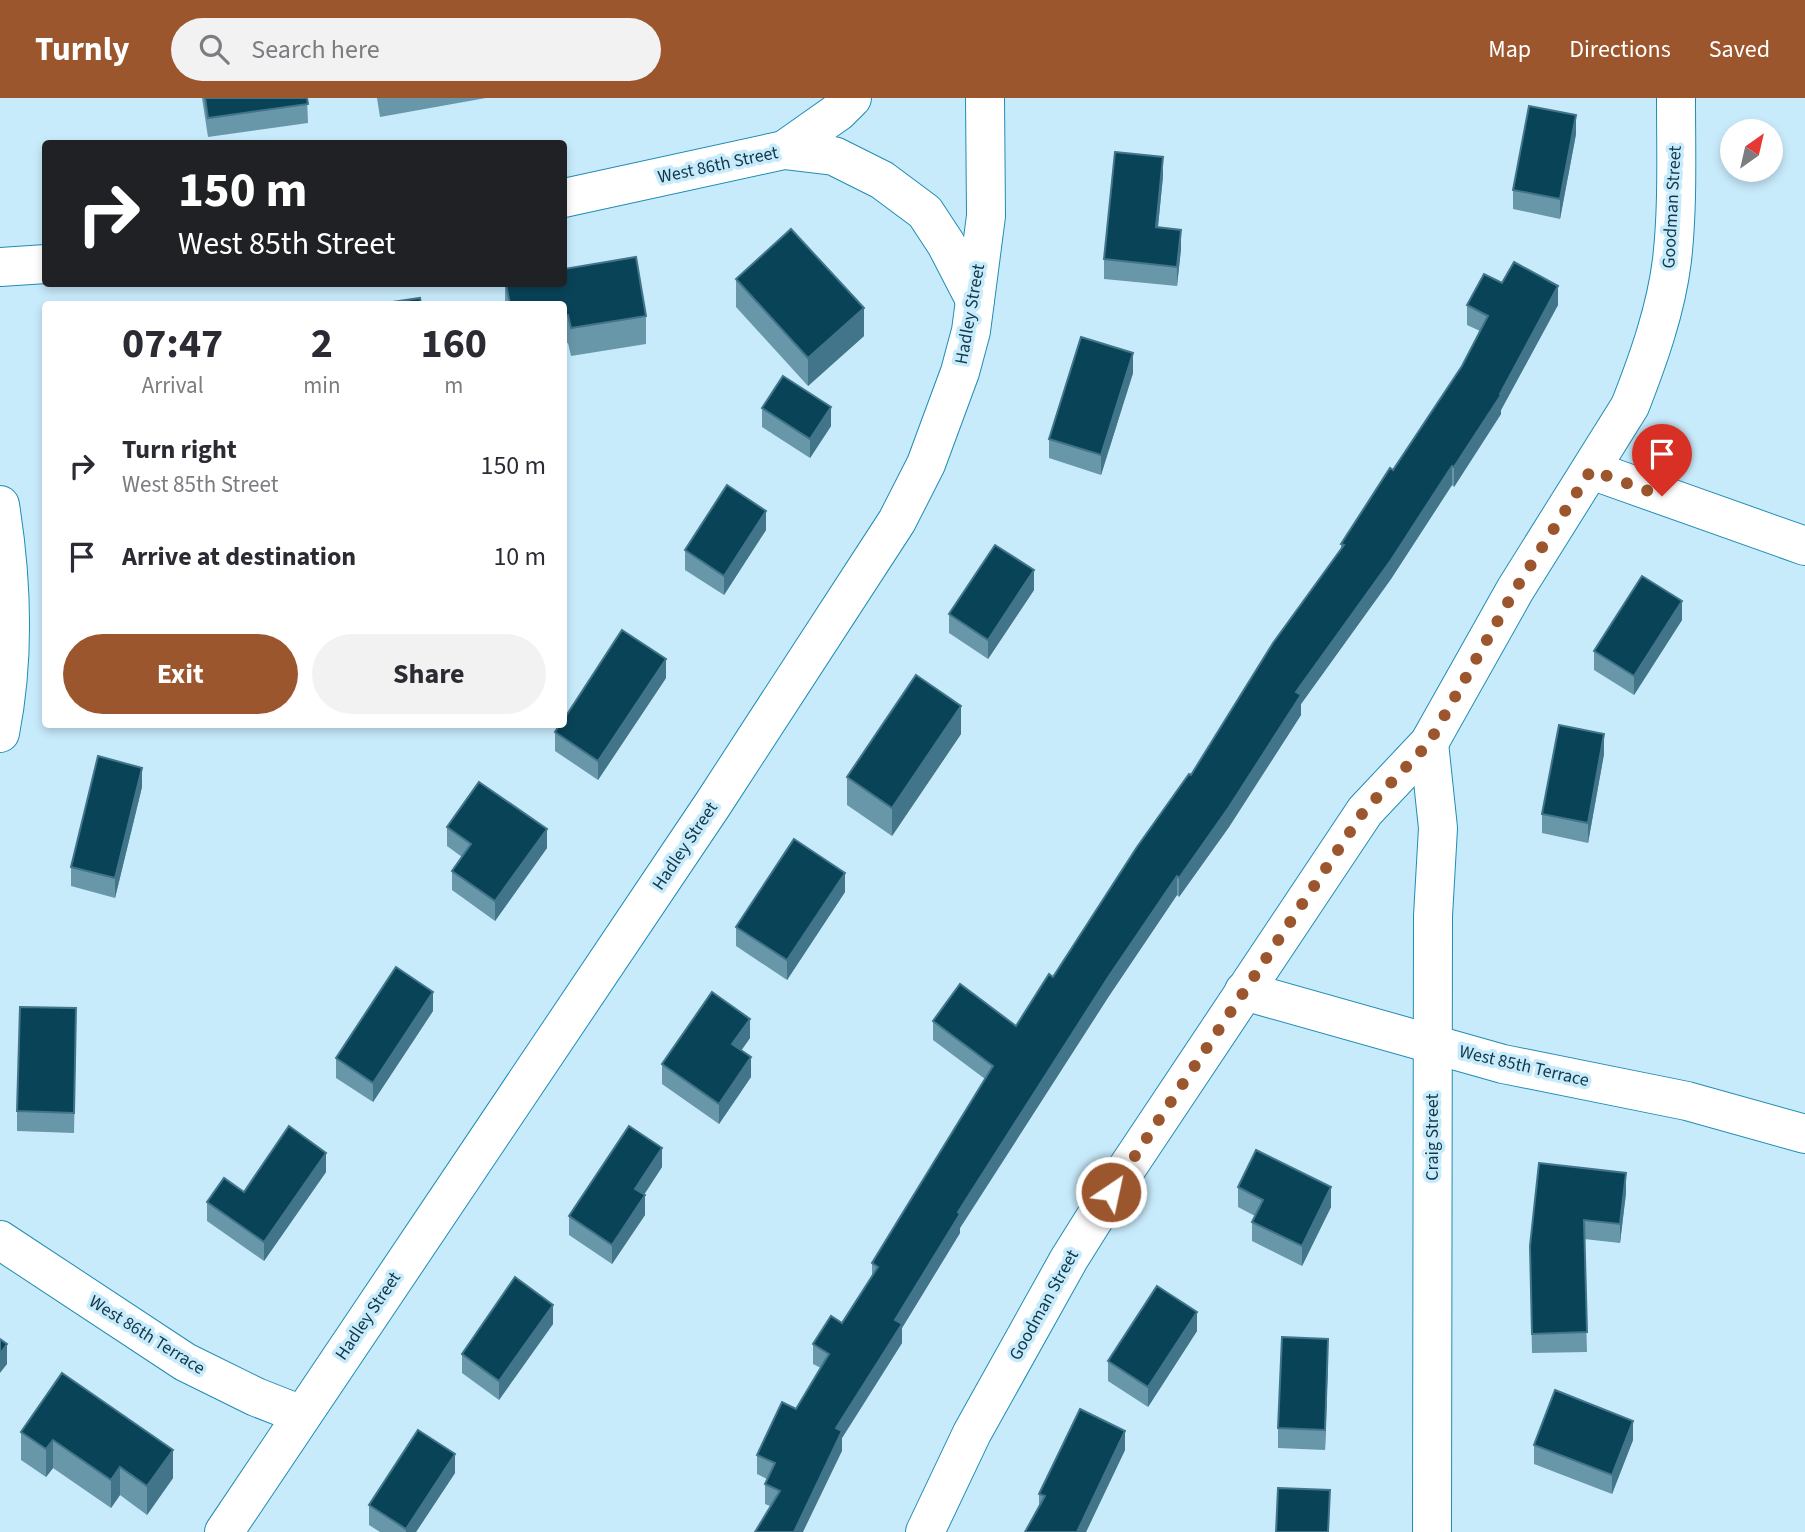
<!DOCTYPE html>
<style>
:root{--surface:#fff;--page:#f2f2f3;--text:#2b2b33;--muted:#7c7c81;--accent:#9c562d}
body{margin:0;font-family:"Source Sans 3",sans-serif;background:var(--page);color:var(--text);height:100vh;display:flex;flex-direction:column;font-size:26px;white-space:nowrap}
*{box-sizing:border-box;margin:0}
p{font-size:23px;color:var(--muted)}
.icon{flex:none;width:38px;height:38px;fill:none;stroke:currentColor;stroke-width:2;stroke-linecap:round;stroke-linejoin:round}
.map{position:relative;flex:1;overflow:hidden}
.panel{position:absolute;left:42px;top:203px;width:525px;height:427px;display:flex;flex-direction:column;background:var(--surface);border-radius:7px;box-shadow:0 4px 10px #0003}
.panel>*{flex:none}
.guide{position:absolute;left:42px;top:42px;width:525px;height:147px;border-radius:7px;box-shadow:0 4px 10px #0003;background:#202124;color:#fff;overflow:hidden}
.needle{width:46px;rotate:34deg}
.tools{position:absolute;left:1720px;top:21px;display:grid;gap:14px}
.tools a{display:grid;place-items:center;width:63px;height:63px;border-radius:50%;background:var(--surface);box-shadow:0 4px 10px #0003;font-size:35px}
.pin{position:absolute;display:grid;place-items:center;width:60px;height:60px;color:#fff;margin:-72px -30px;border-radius:50% 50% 50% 0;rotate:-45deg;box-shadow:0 0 7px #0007}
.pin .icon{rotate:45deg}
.me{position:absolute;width:77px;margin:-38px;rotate:34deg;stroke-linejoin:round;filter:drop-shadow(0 0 5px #0008)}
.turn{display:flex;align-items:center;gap:24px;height:147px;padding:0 21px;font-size:32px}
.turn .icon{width:91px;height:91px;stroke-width:2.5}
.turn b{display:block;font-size:49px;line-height:60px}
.eta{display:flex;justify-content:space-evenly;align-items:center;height:119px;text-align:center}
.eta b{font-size:42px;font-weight:700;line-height:49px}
.button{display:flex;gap:14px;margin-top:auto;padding:14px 21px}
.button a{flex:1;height:80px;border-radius:42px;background:var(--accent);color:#fff;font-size:28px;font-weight:700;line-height:80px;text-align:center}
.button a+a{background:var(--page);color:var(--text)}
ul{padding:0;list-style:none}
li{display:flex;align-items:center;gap:21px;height:91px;padding:0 21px}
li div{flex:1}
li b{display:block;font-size:26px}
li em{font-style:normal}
header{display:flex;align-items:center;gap:42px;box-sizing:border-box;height:98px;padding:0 35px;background:var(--accent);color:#fff}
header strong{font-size:33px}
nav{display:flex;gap:38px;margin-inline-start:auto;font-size:24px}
.search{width:490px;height:63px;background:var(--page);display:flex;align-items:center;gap:18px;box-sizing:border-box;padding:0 24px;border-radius:38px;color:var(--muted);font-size:26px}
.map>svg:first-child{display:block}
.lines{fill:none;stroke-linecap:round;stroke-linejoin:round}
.minor-casing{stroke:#208cb4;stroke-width:40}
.minor{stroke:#fff;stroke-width:38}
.wall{fill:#6897aa}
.shaded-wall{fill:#427589}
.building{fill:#094358;stroke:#427589;stroke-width:2}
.route{stroke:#9c562d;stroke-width:12;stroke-dasharray:0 21.6}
.labels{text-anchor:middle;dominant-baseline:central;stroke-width:7;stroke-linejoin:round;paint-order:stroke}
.street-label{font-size:18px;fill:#0f394a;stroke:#c8ebfc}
</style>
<header>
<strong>Turnly</strong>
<div class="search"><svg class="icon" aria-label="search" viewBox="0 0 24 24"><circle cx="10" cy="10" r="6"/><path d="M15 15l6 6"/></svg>Search here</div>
<nav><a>Map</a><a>Directions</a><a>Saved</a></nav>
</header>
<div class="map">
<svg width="1805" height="1434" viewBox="0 0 1805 1434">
<rect width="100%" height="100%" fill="#c8ebfc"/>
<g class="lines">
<!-- minor casing -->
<g class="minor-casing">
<g id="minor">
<path d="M784,52L838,14L852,0"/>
<path d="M564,100L784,52L834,58L882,82L925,114L946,146L975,202"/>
<path d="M0,169L46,166"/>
<path d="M1591,372L1805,448"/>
<path d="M0,407C12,482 15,559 0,635"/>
<path d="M1429,645L1438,730L1433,818L1432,1434"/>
<path d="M1244,893L1503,966L1687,1003L1805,1036"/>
<path d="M0,1142L185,1264L256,1299L302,1317"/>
<path d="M224,1434L713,706L897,423L926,366L960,274L971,233L986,118L985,0"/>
<path d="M925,1434L972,1335L1069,1161L1111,1094L1365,713L1429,645L1515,492L1630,308C1648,262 1666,212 1672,162C1678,109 1676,54 1676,0"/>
</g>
</g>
<!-- minor -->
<use href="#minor" class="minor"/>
</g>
<!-- wall -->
<g class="wall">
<path d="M202,0H307L308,25L208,39Z"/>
<path d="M377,0H486L380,19Z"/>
<path d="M1576,36L1560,121L1513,111V92Z"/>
<path d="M1163,78L1158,129L1181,151L1177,188L1104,181V161Z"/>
<path d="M736,181L864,238L808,288L736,209Z"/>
<path d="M1502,185L1558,207L1501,312V316L1454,389L1452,387L1391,481L1301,606V617L1229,729L1179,799L1177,797L1109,898L960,1130V1135L902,1230V1245L842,1340V1353L770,1408L765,1406V1386L767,1381L757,1376V1357L796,1311L821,1270L813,1266V1246L842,1225L872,1178V1165L985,981L933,942V923L1016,928L1053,879L1191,677L1341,451V446L1393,372L1462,268L1480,233L1467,227V207Z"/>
<path d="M505,186H564L646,218V246L571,258L568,245L564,246V206H505Z"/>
<path d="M1133,275L1101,377L1049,360V341Z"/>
<path d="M762,310L831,328L810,360L762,329Z"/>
<path d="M766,432L724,497L685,472V452Z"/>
<path d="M1034,492L988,561L949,535V516Z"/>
<path d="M1682,522L1634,597L1594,572V553Z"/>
<path d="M666,580L598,682L555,653V634Z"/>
<path d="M961,636L892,738L847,707V679Z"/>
<path d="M1604,656L1588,745L1542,735V716Z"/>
<path d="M142,689L115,800L71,788V769Z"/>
<path d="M447,729L547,750L495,823L452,792V773L462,759L447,748Z"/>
<path d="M845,794L787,882L736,848V829Z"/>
<path d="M433,913L373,1004L336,980V960Z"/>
<path d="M76,930L74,1035L17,1033V1013Z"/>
<path d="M750,940L741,952L751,979L719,1026L662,986V966Z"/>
<path d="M662,1069L644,1097L645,1117L612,1166L569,1137V1118Z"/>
<path d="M326,1074L264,1163L207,1123V1104L244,1094Z"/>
<path d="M1238,1089L1331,1109L1302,1168L1252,1143V1124L1255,1118L1238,1109Z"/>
<path d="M1626,1095L1620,1145L1584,1141L1587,1254L1532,1255L1530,1148Z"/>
<path d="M553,1226L499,1302L462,1275V1256Z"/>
<path d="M1197,1233L1148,1309L1108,1283V1263Z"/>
<path d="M1328,1260L1325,1352L1278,1350V1330Z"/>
<path d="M62,1275L173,1380L147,1417L120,1397L111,1410L53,1370L46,1379L21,1362V1334Z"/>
<path d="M1633,1342L1612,1396L1534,1366V1347Z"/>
<path d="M1125,1352L1086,1434H1025L1039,1408V1396Z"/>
<path d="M455,1375L416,1434H380L369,1427V1407Z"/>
</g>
<!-- shaded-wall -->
<g class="shaded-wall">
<path d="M1576,17V36L1560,121V101Z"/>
<path d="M1163,59V78L1156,148V129Z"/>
<path d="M1181,132V151L1177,188V169Z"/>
<path d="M1558,188V207L1501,312V316L1454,389V369L1500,296Z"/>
<path d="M864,210V238L808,288V260Z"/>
<path d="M1133,255V275L1101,377V357Z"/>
<path d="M831,309V328L810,360V341Z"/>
<path d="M1452,368V387L1391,481L1301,606V617L1229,729L1179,799V780L1296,594Z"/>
<path d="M766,413V432L724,497V478Z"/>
<path d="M1034,472V492L988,561V542Z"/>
<path d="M1682,503V522L1634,597V578Z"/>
<path d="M666,561V580L598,682V663Z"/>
<path d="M961,608V636L892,738V710Z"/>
<path d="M1604,636V656L1588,745V725Z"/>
<path d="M142,670V689L115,800V780Z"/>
<path d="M547,731V750L495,823V803Z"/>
<path d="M845,775V794L787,882V862Z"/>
<path d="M1177,778V797L1109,898L960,1130V1135L902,1230V1245L842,1340V1353L803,1434H794L836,1330L895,1222L958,1114L1109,878Z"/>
<path d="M433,894V913L373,1004V985Z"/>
<path d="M750,921V940L732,966V946Z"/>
<path d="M751,959V979L719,1026V1006Z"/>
<path d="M662,1050V1069L635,1110V1091Z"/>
<path d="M326,1055V1074L264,1163V1144Z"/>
<path d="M1626,1075V1095L1620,1145V1126Z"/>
<path d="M1331,1089V1109L1302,1168V1148Z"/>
<path d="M645,1097V1117L612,1166V1147Z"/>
<path d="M553,1207V1226L499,1302V1283Z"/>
<path d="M1197,1214V1233L1148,1309V1289Z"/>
<path d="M1328,1241V1260L1325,1352V1332Z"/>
<path d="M7,1246V1266L0,1275V1256Z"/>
<path d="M1633,1323V1342L1612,1396V1377Z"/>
<path d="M1125,1333V1352L1086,1434H1077Z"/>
<path d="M53,1342V1370L46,1379V1351Z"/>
<path d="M173,1352V1380L147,1417V1388Z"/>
<path d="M455,1356V1375L416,1434H406V1431Z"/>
<path d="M120,1369V1397L111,1410V1382Z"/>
</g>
<!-- building -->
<g class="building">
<path d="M205,0H307L308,6L208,20Z"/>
<path d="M1529,8L1576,17L1560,101L1513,92Z"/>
<path d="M1115,54L1163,59L1156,129L1181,132L1177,169L1104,161Z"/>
<path d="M791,131L864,210L808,260L736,181Z"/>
<path d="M636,159L646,218L571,230L568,217H564V206H510L506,186H564V171Z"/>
<path d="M1514,164L1558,188L1500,296L1501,297L1454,369L1452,368L1391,462L1296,594L1301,597L1229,709L1179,780L1177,778L1109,878L958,1114L960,1116L895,1222L902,1226L836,1330L842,1333L794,1434H755L780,1393L765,1386L775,1365L757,1357L782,1304L796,1311L829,1256L813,1246L831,1218L842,1225L878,1169L872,1165L993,968L933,923L960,886L1016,928L1049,876L1053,879L1137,749L1189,676L1191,677L1273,545L1344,447L1341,446L1390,370L1393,372L1462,268L1488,218L1467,207L1484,176L1502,185Z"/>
<path d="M420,200L421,206H379Z"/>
<path d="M1081,239L1133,255L1101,357L1049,341Z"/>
<path d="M783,278L831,309L810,341L762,310Z"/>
<path d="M727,387L766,413L724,478L685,452Z"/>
<path d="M995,447L1034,472L988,542L949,516Z"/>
<path d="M1642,478L1682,503L1634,578L1594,553Z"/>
<path d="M622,532L666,561L598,663L555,634L560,626H564V621Z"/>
<path d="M916,577L961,608L892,710L847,679Z"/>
<path d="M1559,627L1604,636L1588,725L1542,716Z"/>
<path d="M98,658L142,670L115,780L71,769Z"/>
<path d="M479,684L547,731L495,803L452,773L471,746L447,729Z"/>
<path d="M794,741L845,775L787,862L736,829Z"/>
<path d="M396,869L433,894L373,985L336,960Z"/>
<path d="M712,894L750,921L732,946L751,959L719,1006L662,966Z"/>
<path d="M20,909L76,910L74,1015L17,1013Z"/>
<path d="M289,1028L326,1055L264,1144L207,1104L224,1080L244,1094Z"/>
<path d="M629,1028L662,1050L635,1091L645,1097L612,1147L569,1118Z"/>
<path d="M1256,1052L1331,1089L1302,1148L1252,1124L1263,1102L1238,1089Z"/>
<path d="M1539,1065L1626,1075L1620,1126L1584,1122L1587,1234L1532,1236L1530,1148Z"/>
<path d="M515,1179L553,1207L499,1283L462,1256Z"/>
<path d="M1157,1188L1197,1214L1148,1289L1108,1263Z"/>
<path d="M1282,1239L1328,1241L1325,1332L1278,1330Z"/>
<path d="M0,1241L7,1246L0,1256Z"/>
<path d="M62,1275L173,1352L147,1388L120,1369L111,1382L53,1342L46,1351L21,1334Z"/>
<path d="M1555,1292L1633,1323L1612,1377L1534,1347Z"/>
<path d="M1080,1311L1125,1333L1077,1434H1025L1045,1398L1039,1396Z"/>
<path d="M418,1332L455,1356L406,1431L369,1407Z"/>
<path d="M1278,1390L1330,1392L1328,1434H1276Z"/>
</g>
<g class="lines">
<!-- route -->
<path class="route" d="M1111,1094L1364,713L1429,645L1515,492L1591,372L1662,398"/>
</g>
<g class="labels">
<!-- street labels -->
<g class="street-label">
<text transform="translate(718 67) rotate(-12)">West 86th Street</text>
<text transform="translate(1672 109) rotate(-87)">Goodman Street</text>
<text transform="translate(970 216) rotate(-80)">Hadley Street</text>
<text transform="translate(685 748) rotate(-56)">Hadley Street</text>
<text transform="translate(1524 968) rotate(13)">West 85th Terrace</text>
<text transform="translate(1432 1039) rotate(-90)">Craig Street</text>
<text transform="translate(1044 1207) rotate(-61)">Goodman Street</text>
<text transform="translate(368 1218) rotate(-56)">Hadley Street</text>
<text transform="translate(147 1237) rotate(32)">West 86th Terrace</text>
</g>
</g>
</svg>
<div class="tools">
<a><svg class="needle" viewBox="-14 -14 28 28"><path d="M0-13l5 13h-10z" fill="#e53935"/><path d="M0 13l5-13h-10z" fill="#7c7c81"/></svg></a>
</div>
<div class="pin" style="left:1662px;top:398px;background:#d93025"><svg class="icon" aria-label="arrive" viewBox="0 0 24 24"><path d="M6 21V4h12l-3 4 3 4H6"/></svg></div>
<svg class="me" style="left:1111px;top:1094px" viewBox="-20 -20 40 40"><circle r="17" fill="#9c562d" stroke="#fff" stroke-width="3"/><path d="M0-11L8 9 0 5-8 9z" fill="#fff"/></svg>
<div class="guide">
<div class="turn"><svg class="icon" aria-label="right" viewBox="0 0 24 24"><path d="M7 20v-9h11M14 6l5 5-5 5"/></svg><div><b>150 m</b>West 85th Street</div></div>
</div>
<section class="panel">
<div class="eta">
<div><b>07:47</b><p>Arrival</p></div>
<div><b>2</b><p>min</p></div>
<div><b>160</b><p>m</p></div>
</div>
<ul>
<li><svg class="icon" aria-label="right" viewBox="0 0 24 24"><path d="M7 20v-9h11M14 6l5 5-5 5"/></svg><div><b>Turn right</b><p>West 85th Street</p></div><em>150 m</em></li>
<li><svg class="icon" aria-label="arrive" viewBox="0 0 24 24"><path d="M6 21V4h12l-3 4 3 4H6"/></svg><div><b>Arrive at destination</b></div><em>10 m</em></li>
</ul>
<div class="button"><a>Exit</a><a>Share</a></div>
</section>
</div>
